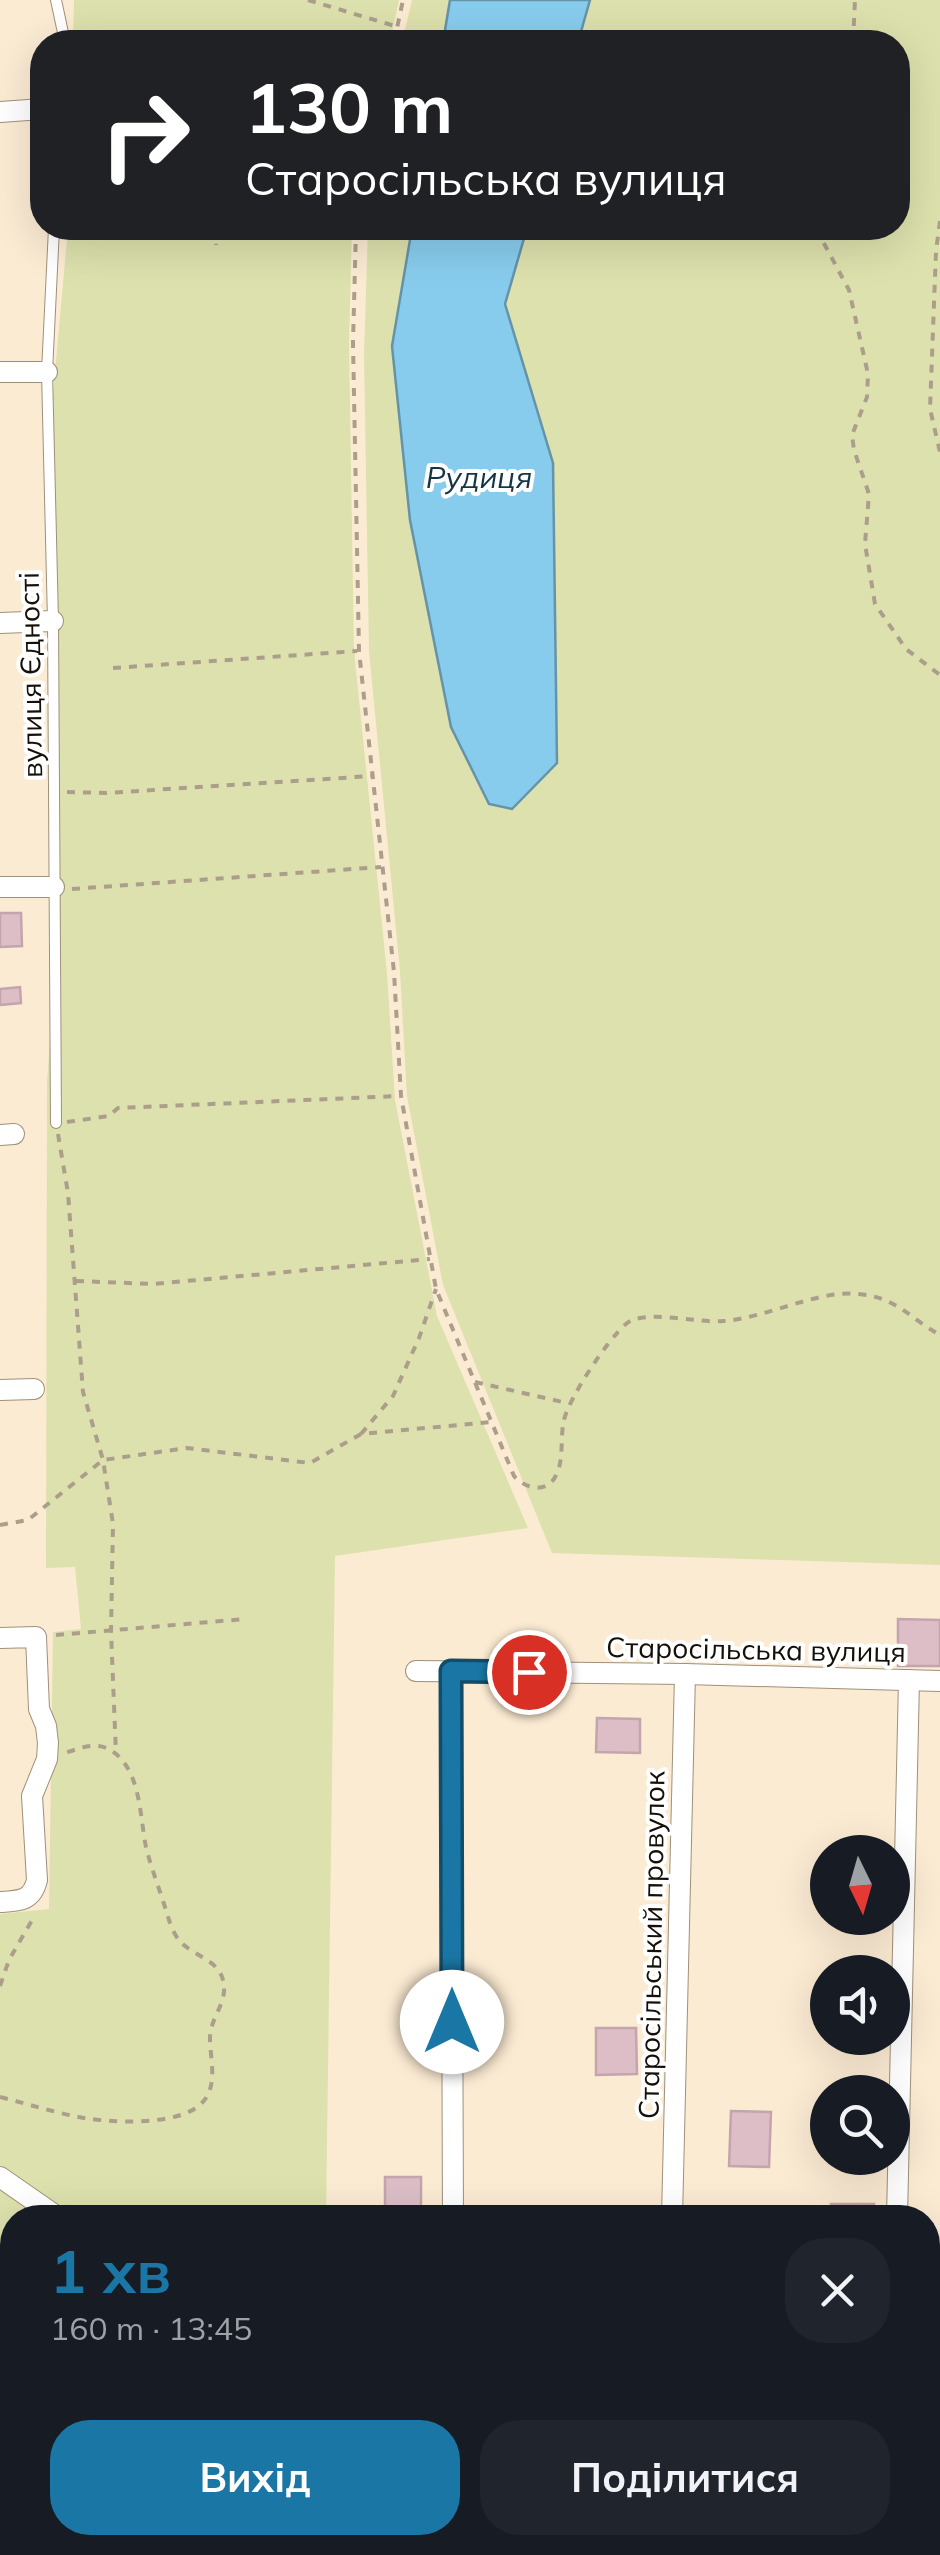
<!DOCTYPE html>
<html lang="uk">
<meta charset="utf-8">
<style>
:root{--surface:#171b24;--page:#20242c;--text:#f1f3f6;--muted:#9ea1a6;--accent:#1a77a5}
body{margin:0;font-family:Mulish,sans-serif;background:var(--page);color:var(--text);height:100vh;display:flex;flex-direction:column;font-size:38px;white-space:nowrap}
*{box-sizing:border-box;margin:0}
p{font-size:32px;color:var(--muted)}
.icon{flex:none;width:55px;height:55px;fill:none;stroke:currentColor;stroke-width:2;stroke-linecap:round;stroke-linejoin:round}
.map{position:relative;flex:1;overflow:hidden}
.panel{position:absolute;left:0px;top:2205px;width:940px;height:350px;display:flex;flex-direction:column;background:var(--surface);border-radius:40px 40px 0 0;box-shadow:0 10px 40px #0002}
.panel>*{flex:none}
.hud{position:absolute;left:30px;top:30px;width:880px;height:210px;border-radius:40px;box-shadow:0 10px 40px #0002;background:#202124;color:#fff;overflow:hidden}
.needle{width:65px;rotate:175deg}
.tools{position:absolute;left:810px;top:1835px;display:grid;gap:20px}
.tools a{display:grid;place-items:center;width:100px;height:100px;border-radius:50%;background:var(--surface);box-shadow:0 10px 40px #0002;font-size:50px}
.pin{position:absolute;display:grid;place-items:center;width:85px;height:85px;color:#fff;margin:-42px;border:5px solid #fff;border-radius:50%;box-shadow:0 2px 10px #0007}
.me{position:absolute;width:110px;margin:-55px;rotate:0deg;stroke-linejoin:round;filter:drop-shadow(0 0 8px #0008)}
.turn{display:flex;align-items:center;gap:35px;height:210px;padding:0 50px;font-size:45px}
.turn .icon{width:130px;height:130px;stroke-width:2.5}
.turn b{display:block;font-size:70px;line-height:85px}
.round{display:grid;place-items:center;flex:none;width:105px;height:105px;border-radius:40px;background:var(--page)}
.headline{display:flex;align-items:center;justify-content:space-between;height:170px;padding:0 50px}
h1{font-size:60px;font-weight:700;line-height:75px;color:var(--accent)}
.primary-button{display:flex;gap:20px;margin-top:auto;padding:20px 50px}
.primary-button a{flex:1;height:115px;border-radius:40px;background:var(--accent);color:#fff;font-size:40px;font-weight:700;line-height:115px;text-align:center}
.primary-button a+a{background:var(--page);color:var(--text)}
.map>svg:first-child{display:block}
.green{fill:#dde1ad}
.water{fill:#88cced;stroke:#6593a8;stroke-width:2.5}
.building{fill:#ddbec7;stroke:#c3a5ad;stroke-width:2.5}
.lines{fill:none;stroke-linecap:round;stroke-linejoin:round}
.lane-casing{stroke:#9f9079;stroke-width:12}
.street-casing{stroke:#9f9079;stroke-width:22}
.path{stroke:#ab9f8c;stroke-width:4;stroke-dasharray:8 8;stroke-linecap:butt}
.lane{stroke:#fff;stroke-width:10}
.street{stroke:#fff;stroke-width:20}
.route-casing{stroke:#114d6b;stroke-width:25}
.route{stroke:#1a77a5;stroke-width:18}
.labels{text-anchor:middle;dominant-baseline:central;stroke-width:8;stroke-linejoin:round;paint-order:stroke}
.street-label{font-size:28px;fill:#140f07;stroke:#fff}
.water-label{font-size:30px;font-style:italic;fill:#153543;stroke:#fff}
</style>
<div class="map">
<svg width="940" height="2555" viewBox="0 0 940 2555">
<rect width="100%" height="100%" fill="#fcebd3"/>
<!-- green -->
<g class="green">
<path d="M74,0H399L390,42H73Z"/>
<path d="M412,0H450L443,42H402Z"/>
<path d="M590,0H940V1565L552,1553L443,1285L407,1096L400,971L369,651L364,355L368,228H412L392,346L553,463L505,304L527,228H898V42H578Z"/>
<path d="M68,228H352L349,343L354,650L387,973L395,1100L437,1316L528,1528L335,1556L326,2217H77L0,2165V1914L49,1909L53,1632L81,1629L75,1567L46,1568L47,1083L60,891L53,394Z"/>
<path d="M0,2188L45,2217L12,2218V2395L0,2375Z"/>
<path d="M0,2402L12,2422V2501L0,2502Z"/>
<path d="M928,2533L940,2534V2555H771L668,2543L928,2542Z"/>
<path d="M607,2542L656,2555H291L288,2543Z"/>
</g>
<!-- water -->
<g class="water">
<path d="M450,0H590L578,42H443Z"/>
<path d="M412,228H527L505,304L553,463L557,763L512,809L489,804L451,727L410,520L392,346Z"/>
</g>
<!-- building -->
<g class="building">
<path d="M0,913H21L22,946L0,947Z"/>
<path d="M20,987L21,1003L0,1005V989Z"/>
<path d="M898,1619L940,1620V1666H898Z"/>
<path d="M597,1718L640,1719V1753L596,1752Z"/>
<path d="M596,2028H636L637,2074L596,2075Z"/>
<path d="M731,2111L771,2112L769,2167L729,2166Z"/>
<rect x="385" y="2177" width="36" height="33"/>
<rect x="831" y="2204" width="43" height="14"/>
</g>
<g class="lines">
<!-- lane casing -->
<g class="lane-casing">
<g id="lane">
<path d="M56,0L65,42"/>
<path d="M54,228L47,372L53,621L56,1123"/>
<path d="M0,2390L12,2410"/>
<path d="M69,2542V2555"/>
<path d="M99,2542L110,2555"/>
</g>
</g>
<!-- street casing -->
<g class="street-casing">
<g id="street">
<path d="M0,112L42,109"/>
<path d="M0,372H47"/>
<path d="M0,623L53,621"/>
<path d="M0,887H54"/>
<path d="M0,1135L14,1134"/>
<path d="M0,1390L34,1389"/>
<path d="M0,1638L36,1637L39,1709L46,1726L48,1743L47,1759L32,1796L37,1880C32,1901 20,1901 0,1902"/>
<path d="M416,1671L685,1674L940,1681"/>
<path d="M451,1671L453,2218"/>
<path d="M0,2177L59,2218"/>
<path d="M672,2218L685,1674"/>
<path d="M897,2218L909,1680"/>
<path d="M928,2428H940"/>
<path d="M640,2542L667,2550L707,2555"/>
</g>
</g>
<!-- path -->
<g class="path">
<path d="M308,0L398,27"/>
<path d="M394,42L403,0"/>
<path d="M853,42L855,0"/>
<path d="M940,221L936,251L930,409L940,452"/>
<path d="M215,228L216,245"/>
<path d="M356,228L353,343L359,651L394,972L401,1096L436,1289L514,1476C526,1490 549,1494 557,1473C564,1458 560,1436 564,1420C569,1398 608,1339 626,1324C644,1308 698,1324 724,1321C766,1318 820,1289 859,1294C898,1298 909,1318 940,1335"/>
<path d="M819,228L820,236L849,290L868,374L867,397L852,435L854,450L869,494L865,544L875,604L906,649L940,675"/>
<path d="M113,668L357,651"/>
<path d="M67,792L106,793L372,776"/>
<path d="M72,889L381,867"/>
<path d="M67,1122L109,1116L118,1108L399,1096"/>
<path d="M58,1134L68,1193L83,1392L103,1460L113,1524L111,1631L116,1754"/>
<path d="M76,1281L153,1284L430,1259"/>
<path d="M475,1382L567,1403"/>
<path d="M361,1434L393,1396L419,1338L436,1289"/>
<path d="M0,1525L28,1520L103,1460L187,1448L310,1463L361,1434L491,1422"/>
<path d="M56,1635L245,1619"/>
<path d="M0,1986L9,1960L35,1915"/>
<path d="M0,2097C25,2103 49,2111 74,2116C104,2123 177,2127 201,2104C219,2086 210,2060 210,2038C210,2017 229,2002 223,1980C218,1959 192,1956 179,1940C175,1936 171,1926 169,1920C162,1896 152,1871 146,1847C140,1818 141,1775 116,1754C100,1740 83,1747 65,1753"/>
<path d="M0,2294L12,2300"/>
<path d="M349,2542L352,2555"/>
</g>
<!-- lane -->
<use href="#lane" class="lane"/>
<!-- street -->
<use href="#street" class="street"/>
</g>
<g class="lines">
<!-- route casing -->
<g class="route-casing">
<path id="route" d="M452,2022L451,1671L529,1672"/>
</g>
<!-- route -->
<use href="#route" class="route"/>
</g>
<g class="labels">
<!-- street labels -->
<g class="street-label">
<text transform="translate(30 675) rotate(-91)">вулиця Єдності</text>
<text transform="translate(756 1649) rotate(1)">Старосільська вулиця</text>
<text transform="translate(651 1945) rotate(-89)">Старосільський провулок</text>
</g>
<!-- water labels -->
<g class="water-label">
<text x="479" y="477">Рудиця</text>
</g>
</g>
</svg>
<div class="tools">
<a><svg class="needle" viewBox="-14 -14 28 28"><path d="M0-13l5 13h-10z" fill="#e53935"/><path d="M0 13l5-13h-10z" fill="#9ea1a6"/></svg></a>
<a><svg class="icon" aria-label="sound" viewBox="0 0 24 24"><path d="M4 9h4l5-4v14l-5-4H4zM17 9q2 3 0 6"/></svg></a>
<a><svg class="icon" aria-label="search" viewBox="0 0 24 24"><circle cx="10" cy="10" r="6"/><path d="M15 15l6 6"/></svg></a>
</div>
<div class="pin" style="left:529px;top:1672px;background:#d93025"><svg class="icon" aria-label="arrive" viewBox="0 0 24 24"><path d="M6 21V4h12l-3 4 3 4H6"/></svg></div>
<svg class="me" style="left:452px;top:2022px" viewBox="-20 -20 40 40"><circle r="19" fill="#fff"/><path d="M0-13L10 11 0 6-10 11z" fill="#1a77a5"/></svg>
<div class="hud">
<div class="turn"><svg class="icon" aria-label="right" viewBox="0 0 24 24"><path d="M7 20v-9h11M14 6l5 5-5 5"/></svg><div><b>130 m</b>Старосільська вулиця</div></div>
</div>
<section class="panel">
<div class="headline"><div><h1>1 хв</h1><p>160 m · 13:45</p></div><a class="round"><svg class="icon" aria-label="close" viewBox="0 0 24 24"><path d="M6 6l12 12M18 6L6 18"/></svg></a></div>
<div class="primary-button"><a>Вихід</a><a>Поділитися</a></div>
</section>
</div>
